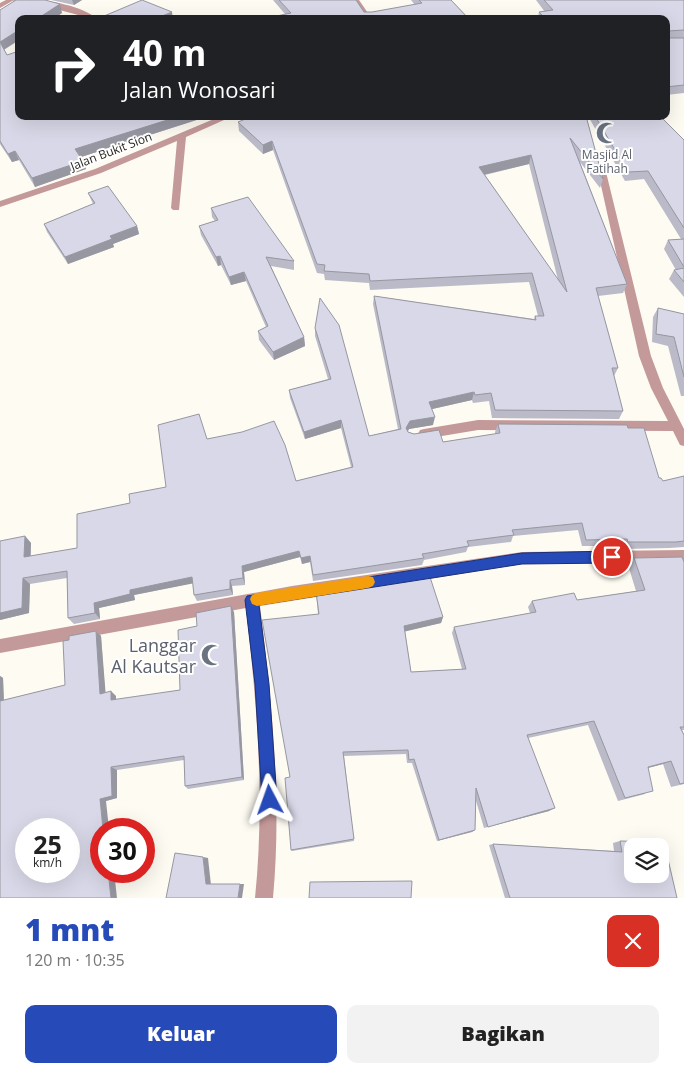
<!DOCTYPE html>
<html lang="id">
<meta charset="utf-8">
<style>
:root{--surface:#fff;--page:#f2f2f2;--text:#222;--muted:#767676;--accent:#264ab8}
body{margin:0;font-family:"Open Sans",sans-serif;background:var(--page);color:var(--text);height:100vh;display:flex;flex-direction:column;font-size:19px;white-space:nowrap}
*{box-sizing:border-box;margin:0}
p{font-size:16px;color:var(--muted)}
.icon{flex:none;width:28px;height:28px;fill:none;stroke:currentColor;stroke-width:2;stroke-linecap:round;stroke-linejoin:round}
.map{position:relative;height:898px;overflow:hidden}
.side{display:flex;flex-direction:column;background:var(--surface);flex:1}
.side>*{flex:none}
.banner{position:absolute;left:15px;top:15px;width:655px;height:105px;border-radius:10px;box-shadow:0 5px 20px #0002;background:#202124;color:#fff;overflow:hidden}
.tools{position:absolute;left:624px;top:838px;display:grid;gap:10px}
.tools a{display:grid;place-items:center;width:45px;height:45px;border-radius:10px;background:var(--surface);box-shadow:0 5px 20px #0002;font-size:25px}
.speed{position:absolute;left:15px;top:818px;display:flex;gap:10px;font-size:25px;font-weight:700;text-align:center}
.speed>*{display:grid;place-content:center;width:65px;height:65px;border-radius:50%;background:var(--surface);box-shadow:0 5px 20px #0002;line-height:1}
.speed small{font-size:12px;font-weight:400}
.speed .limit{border:8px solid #d22;background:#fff;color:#111}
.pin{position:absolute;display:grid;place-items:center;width:42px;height:42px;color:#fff;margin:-21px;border:2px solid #fff;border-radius:50%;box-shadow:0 1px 5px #0007}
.me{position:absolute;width:55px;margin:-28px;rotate:356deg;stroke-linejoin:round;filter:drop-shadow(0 0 4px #0008)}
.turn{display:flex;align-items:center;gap:18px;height:105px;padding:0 25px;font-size:22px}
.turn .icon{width:65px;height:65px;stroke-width:2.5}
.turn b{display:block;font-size:35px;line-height:42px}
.round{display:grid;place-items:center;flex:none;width:52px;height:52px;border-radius:10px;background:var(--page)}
.head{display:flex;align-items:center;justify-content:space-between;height:85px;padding:0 25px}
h1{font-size:30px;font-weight:800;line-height:38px;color:var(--accent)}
.button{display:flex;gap:10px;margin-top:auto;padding:10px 25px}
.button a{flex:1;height:58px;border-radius:10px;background:var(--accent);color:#fff;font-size:20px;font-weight:800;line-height:58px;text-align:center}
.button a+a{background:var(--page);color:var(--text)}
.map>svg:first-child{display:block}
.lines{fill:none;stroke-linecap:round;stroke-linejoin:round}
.street{fill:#c4999a;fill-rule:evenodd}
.wall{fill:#babac8;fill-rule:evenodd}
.shaded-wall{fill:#9797a2}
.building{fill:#d8d8e8;stroke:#9797a2;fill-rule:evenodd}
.route{fill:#264ab8;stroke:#193078}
.slow{fill:#f59e0b}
.labels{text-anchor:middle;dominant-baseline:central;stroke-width:4;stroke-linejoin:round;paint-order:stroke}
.far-street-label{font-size:12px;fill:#221f1a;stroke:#fff}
.far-worship-label{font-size:12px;fill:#5b616d;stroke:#fff}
.near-worship-label{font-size:18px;fill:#5b616d;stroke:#fff;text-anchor:end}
</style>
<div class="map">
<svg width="684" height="898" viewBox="0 0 684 898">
<rect width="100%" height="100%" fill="#fefbf2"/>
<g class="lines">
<!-- street -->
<g class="street">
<path d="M6,0H14L0,8V3Z"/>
<path d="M30,0C51,0 81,6 98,19C90,19 36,4 30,0Z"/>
<path d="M353,0H359L372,19H365Z"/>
<path d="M221,116H233L186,137L179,210H173L171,208L177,141L101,173L0,207V201L95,169Z"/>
<path d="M602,169L606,172L651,356L663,388L684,429V446L680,445L673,431L478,430L424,439L420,438L418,434L420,430L424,429L478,420L668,421L651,388L639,356L598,172Z"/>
<path d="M684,550V562L522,564L260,606C272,703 282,800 273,898H255C265,801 257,705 246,608L0,653V639L292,586L522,552Z"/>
</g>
</g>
<!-- wall -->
<g class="wall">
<path d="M13,0H45L62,13L53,19H19V40L4,50L7,55L209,116L81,157L86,169L35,187L19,160L12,162L0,144V10L13,2Z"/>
<path d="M51,0H82L74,5Z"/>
<path d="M273,0H356L364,12H372L415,5L411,0H451L469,19L285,14Z"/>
<path d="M536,0H684V93L666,95V19L538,17L539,12H545Z"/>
<path d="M586,116L603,179L600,188L580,162L627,284L623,293L598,296L618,368L614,376L623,411L619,419L492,418L489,401L473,403L472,400L432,409L433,425L409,429L408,431V432L414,434L443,442L495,434V432L498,424L628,428L659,478L663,481L684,476V547L669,548L622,549L621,546H582L578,530L513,536L511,542L468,547L466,552L424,560L422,565L313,581L310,562L302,564L300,557L244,572L245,585L232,586L233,595L197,601L194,595L193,583L134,595L135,600L99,608L100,619L74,624L68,618L67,578L30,584L29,613L0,620L25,536L31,543V556L77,548L130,503L166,487L207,439L296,481L351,467L341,428L305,439L290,398L289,390L328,379L315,336V328L369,436L398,429L373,304L374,296L534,319L535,316H538L529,282L370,290L369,283L325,280L324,274L317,273L273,150L263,154L239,131L238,122ZM529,164L558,280L485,175Z"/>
<path d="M588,116H660L684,140V297L669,279L674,270H676L664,249L668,240L681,239L644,179L625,181Z"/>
<path d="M88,193L137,226L139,234L113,244L114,247L68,264L47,232L44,224L93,204Z"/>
<path d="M211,208L294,261V270L271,266L304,337L305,346L274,360L259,340L258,331L266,327L246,281L231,285L221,265L218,266L201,235L199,226L215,221L212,217Z"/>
<path d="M658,308L684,314V396H681L668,346L652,342L653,317Z"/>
<path d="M634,558L684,562V730H682L684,735V784L671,787L663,764L648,768L645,794L618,801L588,725L528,738L549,811L484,828L476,801L475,830L437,841L412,763H407L406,754L344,756L354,841L292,851L291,850L290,777L318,614L316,592L443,617L441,623L405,631L411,672L462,669L452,633L454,627L530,613L528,607L532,601L577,600L636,591L628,565Z"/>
<path d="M234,612L244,780L188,789L185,786L184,760L117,770V798L106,801L0,898V676L3,678L4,700L65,685L96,631L101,636L105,692L116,696V700L180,690L197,626Z"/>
<path d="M620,841L677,898H505L489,845L493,844L614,851L613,843Z"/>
</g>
<!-- shaded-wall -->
<g class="shaded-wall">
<path d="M72,0H82L74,5Z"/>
<path d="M60,4L62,13L53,19H37Z"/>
<path d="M172,12L173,19H163L162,16Z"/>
<path d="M19,30V40L3,50L0,42Z"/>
<path d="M180,116H209L78,158L75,149Z"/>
<path d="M272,141L273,150L263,154V145Z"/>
<path d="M15,151L19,160L12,162L8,154Z"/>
<path d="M531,155L529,164L478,176L479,167Z"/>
<path d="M83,161L86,169L35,187L32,178Z"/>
<path d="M137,226L139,234L113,244L114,247L68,264L65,257L110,236Z"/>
<path d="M220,256L221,265L218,266L216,257Z"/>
<path d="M244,272L246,281L231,285L229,277Z"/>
<path d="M304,337L305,346L274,360L273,352Z"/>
<path d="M474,392L472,400L428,410L429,402Z"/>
<path d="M435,417L433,425L409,429L405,436L406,428L410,421Z"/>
<path d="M341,420V428L305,439L304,432Z"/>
<path d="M25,536L31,543L30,563L24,557Z"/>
<path d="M299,551L300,557L244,572L245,585L243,578L242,566Z"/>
<path d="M310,556V562L302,564L301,558Z"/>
<path d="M192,577L195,583L134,595L135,600L99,608L100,619L95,613L94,603L130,590Z"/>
<path d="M23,578L30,584L29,613L0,620V613Z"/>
<path d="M230,580L232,586L233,595L230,589Z"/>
<path d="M231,606L234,612L244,780L242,777Z"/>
<path d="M443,617L441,623L403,632L404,626Z"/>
<path d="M96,631L101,636L106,698L100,694Z"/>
<path d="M0,676L3,678L4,706L0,704Z"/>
<path d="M111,691L116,696V705L111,700Z"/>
<path d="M671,761L663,764L640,770L648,767Z"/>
<path d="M111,767L117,770V798L106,801L109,829H103L100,799Z"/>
<path d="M555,808L549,811L484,828L488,827Z"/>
<path d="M475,830L472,832L437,841L439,840Z"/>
<path d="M203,857L208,858L211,885L206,884Z"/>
<path d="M108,871H114L117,898H111Z"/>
<path d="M240,884H244L242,898H238Z"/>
</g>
<!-- building -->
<g class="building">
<path d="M16,0H45L60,4L37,19H19V30L0,42V10Z"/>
<path d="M142,0L172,12L162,16L168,19H97Z"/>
<path d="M279,0H356L364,12H372L422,3L419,0H451L469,19H267V18L291,13Z"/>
<path d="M544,0H684V30L668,31L667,36L669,38H684V85L666,87V19H529L543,16L539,12L553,10Z"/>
<path d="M0,42L7,55L19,51V116H180L75,149L83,161L32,178L15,151L8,154L0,141Z"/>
<path d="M253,116H351L355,119L387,116H586L603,179L570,138L627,284L596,288L618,368H612L623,411L495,410L491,393L475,395L474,392L429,402L435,417L410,421L406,428L408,432L414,434L439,430L443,442L500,433L498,424L627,425L628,428H644L659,478H661L663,481L684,476V541L676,542H628L627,539L586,540L582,523L512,530L514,535L467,541L469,546L422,554L424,558L313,575L310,556L301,558L299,551L242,566L243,578L230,580V589L194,595L192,577L130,590V594L94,603L95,613L68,618L67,571L23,578L22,608L0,613V541L25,536L24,557L77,548V514L130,503L129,494L166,487L158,425L199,414L207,439L242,432L274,421L285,445L296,481L353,467L341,420L304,432L289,390L331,379L315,328L320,298L339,325L369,436L401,429L374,296L536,320L535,316H544L532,273L370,281L369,274L324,271L325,265L317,264L272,141L263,145L238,122ZM531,155L567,292L479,167Z"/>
<path d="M595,116H660L684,140V228L648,171L628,172Z"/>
<path d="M108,186L137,226L110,236L112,239L65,257L44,224L95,203L88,193Z"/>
<path d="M248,197L294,261L266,257L304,337L273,352L258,331L268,326L244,272L229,277L220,256L216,257L199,226L218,220L211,208Z"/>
<path d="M684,239V267L668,240Z"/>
<path d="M684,268V282L674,270Z"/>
<path d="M658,308L684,314V377L674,337L656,334Z"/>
<path d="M682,557L684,562V727H680L684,735V783L680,784L671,761L648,767L653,791L625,798L594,721L527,735L555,808L488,827L476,788L475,830L439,840L414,759L409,760L408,750L343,752L354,839L291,850L285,778L290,777L262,620L319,614L316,592L429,574L443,617L404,626L411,672L466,669L454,627L536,612L532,601L574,593L577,600L645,590L634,558Z"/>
<path d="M231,606L242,777L185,786L184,756L111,767L112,796L100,799L103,829H101V871H108L111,898H0V701L65,685L63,641L69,640V636L96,631L100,694L111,691V700L180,690L178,630L197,626L196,613ZM26,829H69V871H26Z"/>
<path d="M620,841L664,842L677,898H510L493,844L622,852ZM632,846H660V874H632Z"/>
<path d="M175,853L203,857L206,884H240L238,898H166Z"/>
<path d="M412,881L411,898H309L310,882Z"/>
</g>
<!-- route -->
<path class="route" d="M612,551L617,553L619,557L617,561L612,563L522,564L259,605L269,684L277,800L275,805L270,808L264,805L262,800L255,684L245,600L247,596L522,553Z"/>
<!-- slow -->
<path class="slow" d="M368,576L373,577L375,582L373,586L368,588L257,606L252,604L250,599L252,595L257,593Z"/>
<!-- icons -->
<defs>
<g id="mosque-bare" transform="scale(1.725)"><path d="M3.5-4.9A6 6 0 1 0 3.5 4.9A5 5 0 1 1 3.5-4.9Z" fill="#6b7280" stroke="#fff" stroke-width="2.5" paint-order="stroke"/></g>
</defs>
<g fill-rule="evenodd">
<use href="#mosque-bare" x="607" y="133"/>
<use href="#mosque-bare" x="212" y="655"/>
</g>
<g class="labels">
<!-- far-street labels -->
<g class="far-street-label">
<text transform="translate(111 151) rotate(-21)">Jalan Bukit Sion</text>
</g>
<!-- far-worship labels -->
<g class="far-worship-label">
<text x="607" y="154">Masjid Al<tspan x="607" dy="14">Fatihah</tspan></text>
</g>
<!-- near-worship labels -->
<g class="near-worship-label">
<text x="196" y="645">Langgar<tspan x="196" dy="21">Al Kautsar</tspan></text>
</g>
</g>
</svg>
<div class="tools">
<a><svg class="icon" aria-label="layers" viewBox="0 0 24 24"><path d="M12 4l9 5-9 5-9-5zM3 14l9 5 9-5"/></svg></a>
</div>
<div class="speed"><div>25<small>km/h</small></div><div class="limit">30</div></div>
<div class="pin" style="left:612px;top:557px;background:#d93025"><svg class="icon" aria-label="arrive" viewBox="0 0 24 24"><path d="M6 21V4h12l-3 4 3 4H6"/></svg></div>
<svg class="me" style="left:270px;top:800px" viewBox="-20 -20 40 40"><path d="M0-17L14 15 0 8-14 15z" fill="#264ab8" stroke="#fff" stroke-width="4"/></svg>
<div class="banner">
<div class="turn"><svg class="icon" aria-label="right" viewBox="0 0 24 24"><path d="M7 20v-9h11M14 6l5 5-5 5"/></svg><div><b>40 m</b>Jalan Wonosari</div></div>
</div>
</div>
<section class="side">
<div class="head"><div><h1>1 mnt</h1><p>120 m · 10:35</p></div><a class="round" style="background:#d93025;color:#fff"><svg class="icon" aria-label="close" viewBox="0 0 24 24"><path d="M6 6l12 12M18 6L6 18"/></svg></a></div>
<div class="button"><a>Keluar</a><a>Bagikan</a></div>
</section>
